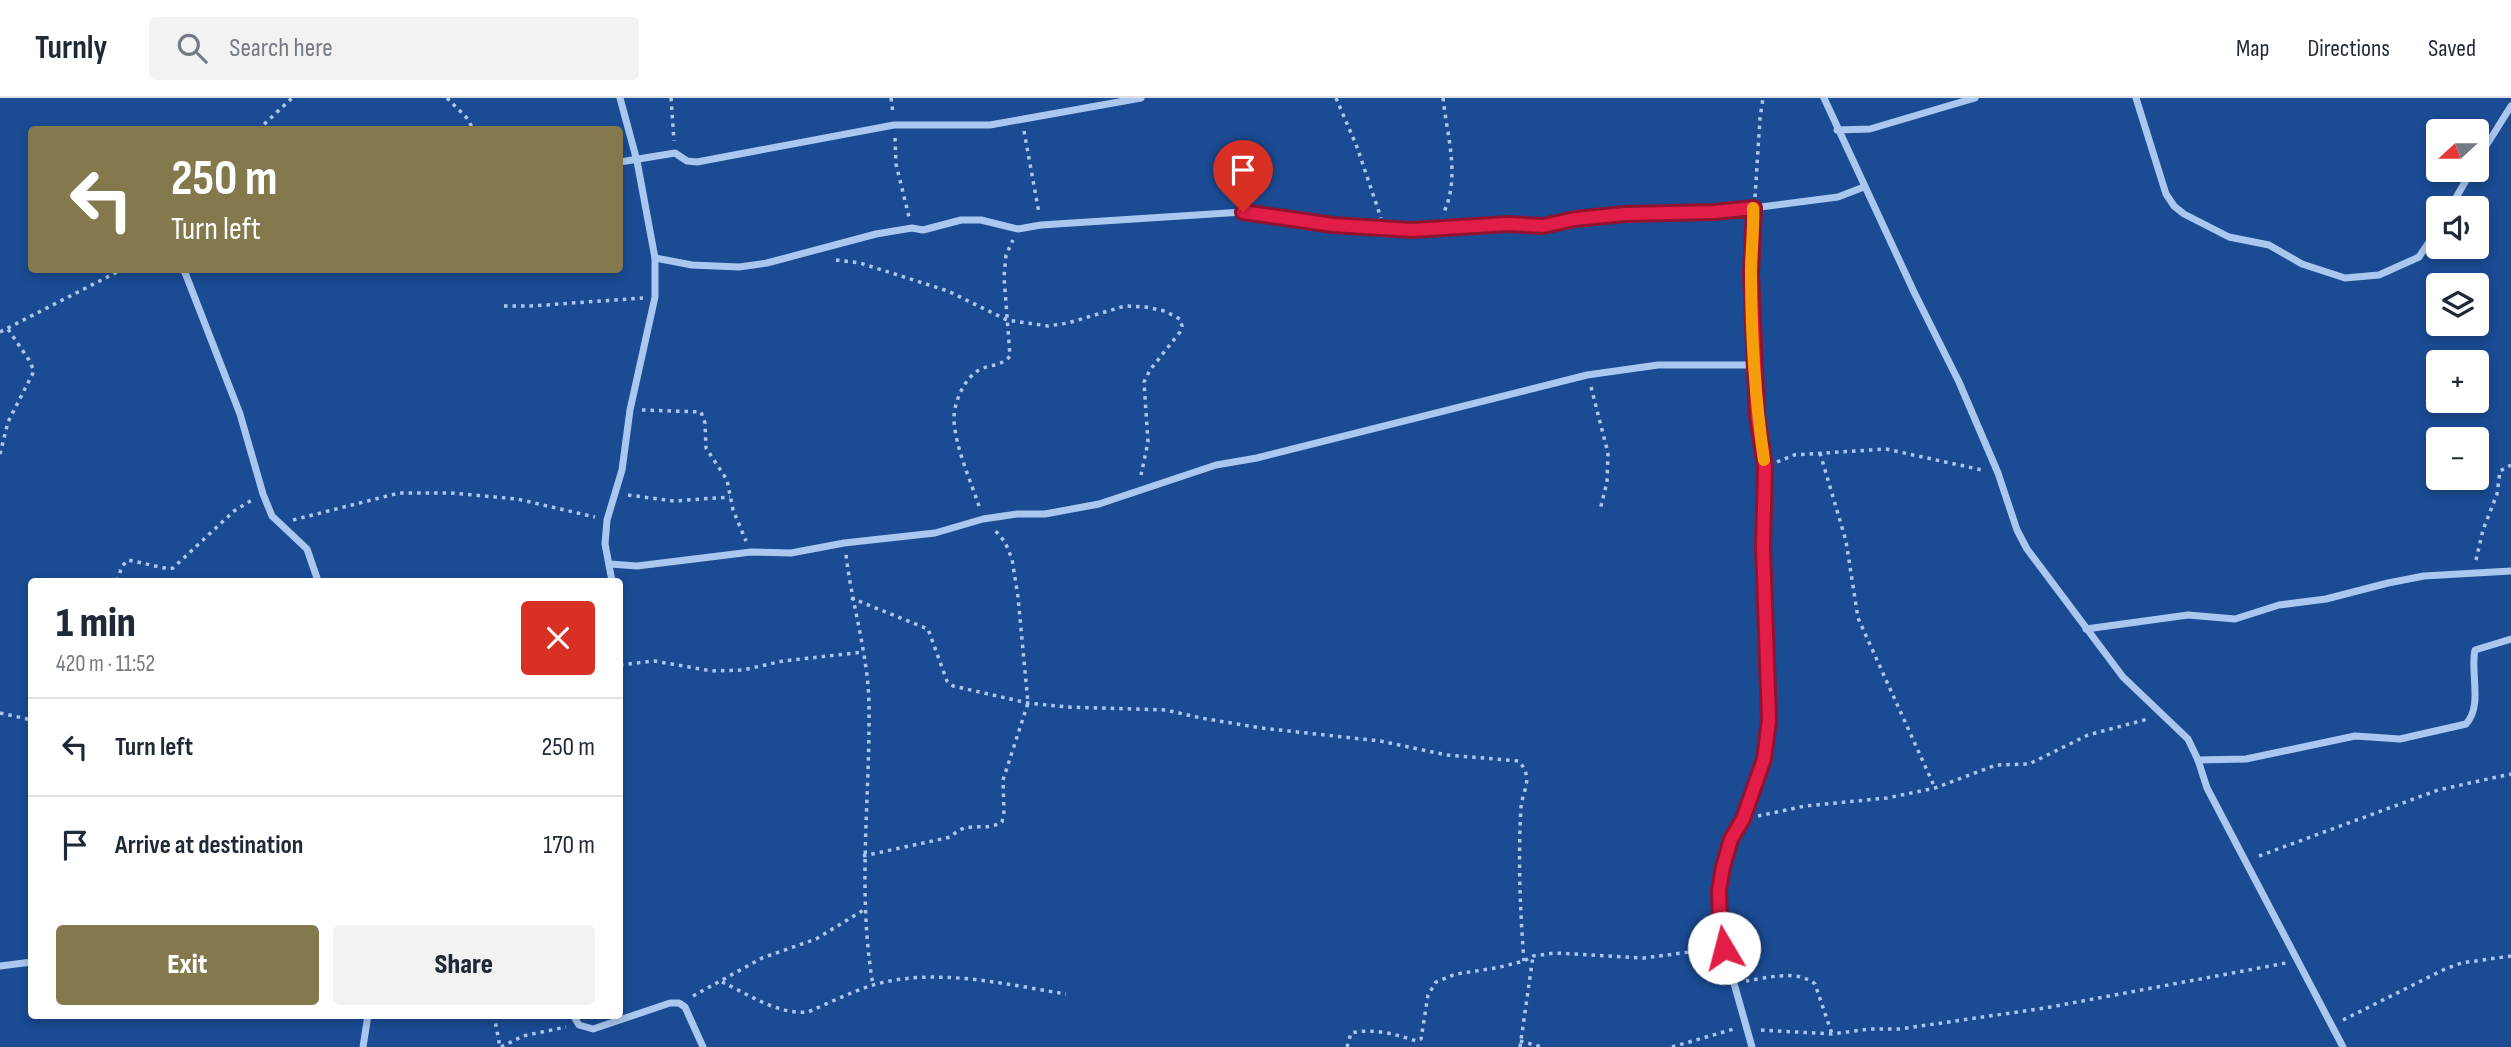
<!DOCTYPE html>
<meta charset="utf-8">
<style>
:root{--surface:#fff;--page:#f2f2f3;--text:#1f2937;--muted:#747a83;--line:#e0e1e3;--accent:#84784d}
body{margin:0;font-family:"Sofia Sans Condensed",sans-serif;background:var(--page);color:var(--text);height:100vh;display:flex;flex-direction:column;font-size:26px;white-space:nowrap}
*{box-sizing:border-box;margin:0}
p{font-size:23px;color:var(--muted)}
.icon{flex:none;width:38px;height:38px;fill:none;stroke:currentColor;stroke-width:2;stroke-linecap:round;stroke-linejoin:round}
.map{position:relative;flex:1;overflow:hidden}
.drawer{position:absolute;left:28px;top:480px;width:595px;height:441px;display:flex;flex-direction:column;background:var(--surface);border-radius:7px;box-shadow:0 4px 10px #0003}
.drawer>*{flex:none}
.banner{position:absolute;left:28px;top:28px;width:595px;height:147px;border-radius:7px;box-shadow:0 4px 10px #0003;background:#84784d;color:#fff;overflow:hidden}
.needle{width:46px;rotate:249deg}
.tools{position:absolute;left:2426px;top:21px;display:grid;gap:14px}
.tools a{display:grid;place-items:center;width:63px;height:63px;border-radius:7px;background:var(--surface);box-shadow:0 4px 10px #0003;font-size:35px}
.pin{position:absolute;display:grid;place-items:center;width:60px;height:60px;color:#fff;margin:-72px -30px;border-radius:50% 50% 50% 0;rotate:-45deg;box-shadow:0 0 7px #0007}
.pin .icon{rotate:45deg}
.me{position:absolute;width:77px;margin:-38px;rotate:352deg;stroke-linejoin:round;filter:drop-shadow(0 0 5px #0008)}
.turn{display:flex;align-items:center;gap:24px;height:147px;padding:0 28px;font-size:32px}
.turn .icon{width:91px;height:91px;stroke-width:2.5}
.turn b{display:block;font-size:49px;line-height:60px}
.round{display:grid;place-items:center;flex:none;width:74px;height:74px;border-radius:7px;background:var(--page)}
.headline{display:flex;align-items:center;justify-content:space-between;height:119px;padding:0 28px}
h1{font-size:42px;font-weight:800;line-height:52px}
.action{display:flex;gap:14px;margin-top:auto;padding:14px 28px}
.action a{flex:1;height:80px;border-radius:7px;background:var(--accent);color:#fff;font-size:28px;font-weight:800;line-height:80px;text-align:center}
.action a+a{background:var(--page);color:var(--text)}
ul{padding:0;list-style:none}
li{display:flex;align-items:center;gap:21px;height:98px;padding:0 28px;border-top:2px solid var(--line)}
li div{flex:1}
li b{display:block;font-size:26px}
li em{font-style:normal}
header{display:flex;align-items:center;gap:42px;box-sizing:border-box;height:98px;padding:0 35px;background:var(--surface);border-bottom:2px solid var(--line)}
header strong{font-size:33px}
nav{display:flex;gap:38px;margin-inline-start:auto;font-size:24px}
.search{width:490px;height:63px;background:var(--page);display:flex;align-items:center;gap:18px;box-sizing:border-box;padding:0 24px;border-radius:7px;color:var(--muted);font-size:26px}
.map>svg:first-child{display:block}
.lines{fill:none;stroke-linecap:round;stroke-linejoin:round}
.path{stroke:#aac7ef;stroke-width:3.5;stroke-dasharray:3.5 5;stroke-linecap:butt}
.street{stroke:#aac7ef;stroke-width:7}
.route-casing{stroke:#92132f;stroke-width:18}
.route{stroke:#e11d48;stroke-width:12}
.slow{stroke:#f59e0b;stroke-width:12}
</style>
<header>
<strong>Turnly</strong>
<div class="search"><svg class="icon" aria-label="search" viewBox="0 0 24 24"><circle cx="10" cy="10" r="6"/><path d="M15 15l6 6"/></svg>Search here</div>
<nav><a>Map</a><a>Directions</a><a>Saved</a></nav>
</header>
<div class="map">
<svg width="2511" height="949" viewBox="0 0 2511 949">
<rect width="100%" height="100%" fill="#1a4b93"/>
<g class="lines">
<!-- path -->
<g class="path">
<path d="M447,0L466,19L474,32"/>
<path d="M671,0L674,43"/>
<path d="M891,0L893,15"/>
<path d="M1336,0L1357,49L1381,120"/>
<path d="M1443,0C1447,38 1461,80 1443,116"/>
<path d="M258,32L292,0"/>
<path d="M1024,33L1039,115"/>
<path d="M895,40L896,66L909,119"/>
<path d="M1755,99L1760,20L1763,0"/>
<path d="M836,162L860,165L948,193L1007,222L1048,228L1068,225L1125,208L1146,209L1165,213L1180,221L1182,228L1180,234L1150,272L1144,284L1148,344L1141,377"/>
<path d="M504,208H531L643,200"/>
<path d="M0,234L121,172"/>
<path d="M1591,289L1608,355L1607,384L1600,412"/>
<path d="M642,312L701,314L705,325L706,350L727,382L733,412L746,443"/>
<path d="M1820,355L1846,443L1858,520L1935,690"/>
<path d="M0,356L8,324L34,273L29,262L8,231"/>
<path d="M1777,364L1794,357L1886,351L1982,372"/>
<path d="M628,397L674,403L730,399"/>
<path d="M979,408C970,381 956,351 954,323C953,307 963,283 976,274C986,266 1002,269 1010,258L1004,179L1006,157L1013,142"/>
<path d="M293,422L399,395H451L517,401L595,419"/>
<path d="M846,457C852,508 869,559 869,610C870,703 857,794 873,887"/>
<path d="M2476,462L2483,432L2497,396L2500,373L2511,367"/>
<path d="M117,483L122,468L128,462L169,471L173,470L234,413L252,402"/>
<path d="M851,500L928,531L947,583L953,588L1028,605L1067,609L1166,612L1201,620L1261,630L1380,643L1447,657L1519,663C1534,682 1523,690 1521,709C1518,761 1520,812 1524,863"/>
<path d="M620,567L654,563L712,573L743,572L783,563L864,554"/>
<path d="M0,615L32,622"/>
<path d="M1758,718L1805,708L1887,700L1935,690L1996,667L2029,666L2088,637L2148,621"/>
<path d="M863,758L951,739C967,721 984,735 1002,724L1004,714L1003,682L1028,605L1018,499L1012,461L1005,444L994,431"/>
<path d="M2259,758L2438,692L2511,676"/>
<path d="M1746,883C1767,880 1797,871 1815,886L1832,936"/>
<path d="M722,884C748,896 778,917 808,914C829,905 851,894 873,887C935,869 1004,886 1066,896"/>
<path d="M693,898L762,860L816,841L867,810"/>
<path d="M494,917L500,949"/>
<path d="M2343,922L2445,871L2461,865L2511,858"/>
<path d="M1761,932L1832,936L1869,931H1900L2045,910L2286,865"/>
<path d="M1520,943L1542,949"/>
<path d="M501,949L523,938L566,929"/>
<path d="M1347,949L1351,935C1372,930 1396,936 1416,943L1421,941L1428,897L1436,884L1456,876L1496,870L1524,863L1533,858L1555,855L1644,860L1712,851"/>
<path d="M1520,949L1533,858"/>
<path d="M1672,949L1734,931"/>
</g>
<!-- street -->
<g class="street">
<path d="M1824,0L1914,194L1959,284L1998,375L2017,432L2027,451L2123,579L2188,641L2198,662L2207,690L2343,949"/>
<path d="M2136,0L2166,96L2174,108L2184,116L2229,139L2269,147L2302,166L2345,180L2379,177L2419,159L2438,131"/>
<path d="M1837,32L1870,31L1975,0"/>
<path d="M620,64L675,55L687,63L697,64L894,27H990L1141,0"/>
<path d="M2476,64L2511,8"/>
<path d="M2450,110L2472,72"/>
<path d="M655,160L692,167L739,169L767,165L876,136L912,130L923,132L961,122H981L1018,131L1041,127L1243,114L1385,132L1508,126L1543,128L1575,121L1625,116L1714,114L1753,110L1838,99L1864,89"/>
<path d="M184,172L240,316L263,396L272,418L307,451L318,483"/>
<path d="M610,466L637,468L751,454L791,455L844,445L935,435L983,421L1017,416H1045L1099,406L1216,367L1257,360L1587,277L1658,267H1754"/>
<path d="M612,483L605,446L607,422L622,372L630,312L655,199V160L637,63L620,0"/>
<path d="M2086,531L2188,517L2235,521L2279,507L2326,501L2388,485L2424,478L2511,473"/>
<path d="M2198,662L2246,661L2355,638L2400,641L2466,626C2483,608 2470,575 2475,552L2511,541"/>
<path d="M0,868L32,864"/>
<path d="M573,917L579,927L593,931L670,905H679L685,909L703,949"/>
<path d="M363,949L368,917"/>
<path d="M1752,949L1724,850L1720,828L1719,792L1731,741L1743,721L1764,661L1769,622L1763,449L1765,369L1757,318L1751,176L1753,110"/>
</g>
</g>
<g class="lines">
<!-- route casing -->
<g class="route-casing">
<path id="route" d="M1243,114L1333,127L1412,132L1508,126L1543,128L1575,121L1625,116L1714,114L1754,110L1751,176L1757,318L1765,369L1763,449L1769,622L1764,661L1756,684L1743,721L1731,741L1723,769L1719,792L1720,828L1724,850"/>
</g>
<!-- route -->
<use href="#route" class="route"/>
<!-- slow -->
<path class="slow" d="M1753,110C1754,131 1751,153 1751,174C1751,237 1755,300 1764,362"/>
</g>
</svg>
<div class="tools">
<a><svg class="needle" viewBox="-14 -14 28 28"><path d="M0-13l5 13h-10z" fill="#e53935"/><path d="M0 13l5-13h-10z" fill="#747a83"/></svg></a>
<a><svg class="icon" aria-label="sound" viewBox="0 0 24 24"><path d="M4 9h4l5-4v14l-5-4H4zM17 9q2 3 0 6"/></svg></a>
<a><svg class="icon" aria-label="layers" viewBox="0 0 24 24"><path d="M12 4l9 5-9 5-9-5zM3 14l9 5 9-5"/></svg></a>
<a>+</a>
<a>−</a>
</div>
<div class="pin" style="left:1243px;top:114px;background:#d93025"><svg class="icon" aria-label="arrive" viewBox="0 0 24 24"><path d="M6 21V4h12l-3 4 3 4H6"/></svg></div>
<svg class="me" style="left:1724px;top:850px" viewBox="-20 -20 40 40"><circle r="19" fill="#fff"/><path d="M0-13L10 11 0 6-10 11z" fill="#e11d48"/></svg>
<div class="banner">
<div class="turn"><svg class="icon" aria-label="left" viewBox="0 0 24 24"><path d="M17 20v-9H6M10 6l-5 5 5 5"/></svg><div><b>250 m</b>Turn left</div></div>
</div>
<section class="drawer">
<div class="headline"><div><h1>1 min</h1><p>420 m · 11:52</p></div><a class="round" style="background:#d93025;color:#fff"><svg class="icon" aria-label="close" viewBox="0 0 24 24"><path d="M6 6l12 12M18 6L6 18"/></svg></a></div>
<ul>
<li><svg class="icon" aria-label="left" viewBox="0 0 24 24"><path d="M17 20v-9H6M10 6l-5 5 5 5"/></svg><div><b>Turn left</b></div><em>250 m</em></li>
<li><svg class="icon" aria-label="arrive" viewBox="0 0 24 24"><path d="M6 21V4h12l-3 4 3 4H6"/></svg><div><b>Arrive at destination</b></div><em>170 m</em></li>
</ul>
<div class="action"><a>Exit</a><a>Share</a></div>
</section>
</div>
